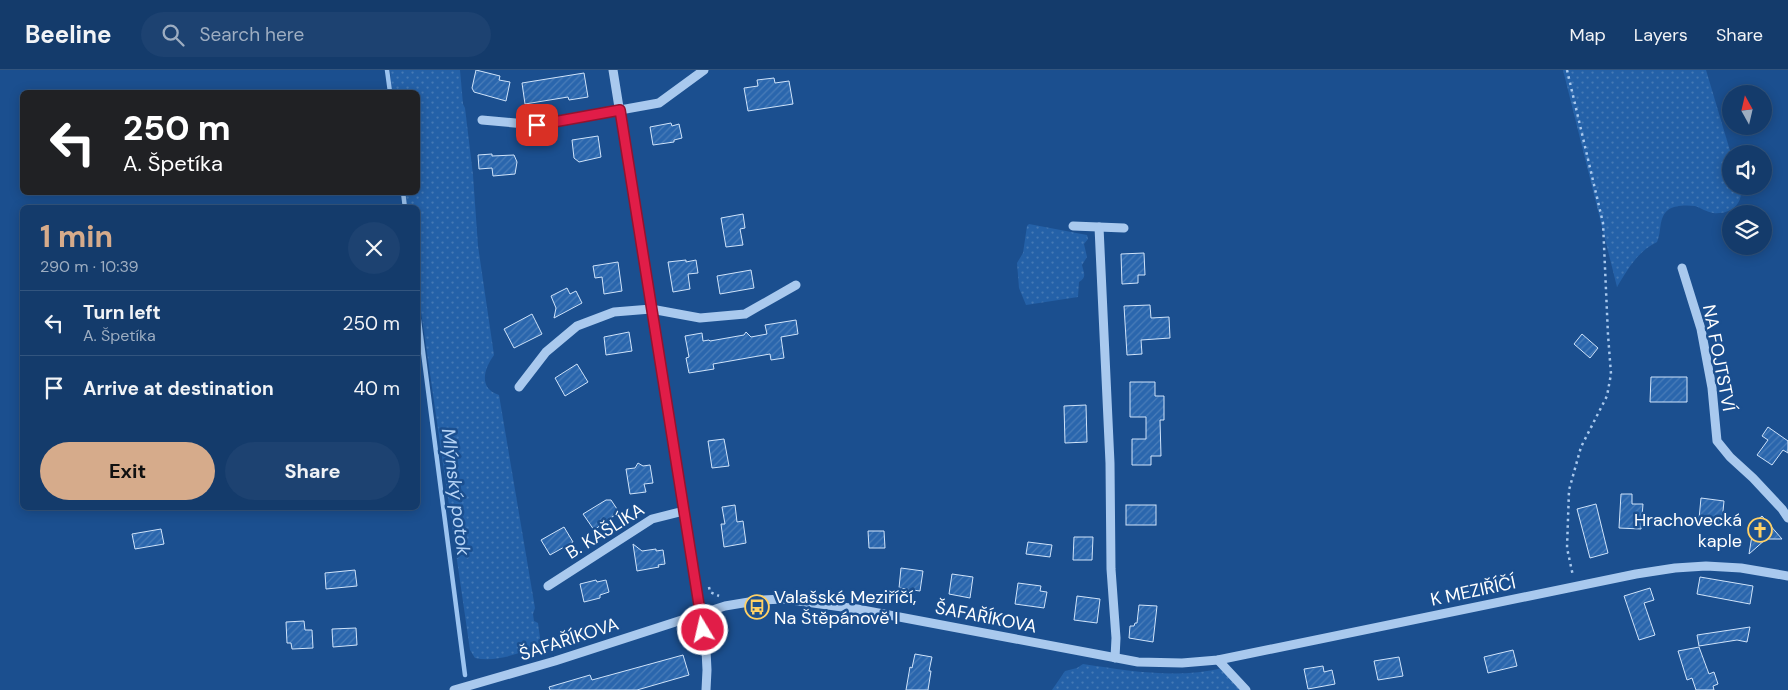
<!DOCTYPE html>
<meta charset="utf-8">
<style>
:root{--surface:#143b6b;--page:#1d4271;--text:#f1f3f6;--muted:#9dadc1;--line:#33557e;--accent:#d6ab8b}
body{margin:0;font-family:"DM Sans",sans-serif;background:var(--page);color:var(--text);height:100vh;display:flex;flex-direction:column;font-size:19px;white-space:nowrap}
*{box-sizing:border-box;margin:0}
p{font-size:16px;color:var(--muted)}
.icon{flex:none;width:28px;height:28px;fill:none;stroke:currentColor;stroke-width:2;stroke-linecap:round;stroke-linejoin:round}
.map{position:relative;flex:1;overflow:hidden}
.drawer{position:absolute;left:20px;top:135px;width:400px;height:305px;display:flex;flex-direction:column;background:var(--surface);border-radius:8px;box-shadow:0 2px 12px #0003,0 0 0 1px var(--line)}
.drawer>*{flex:none}
.hud{position:absolute;left:20px;top:20px;width:400px;height:105px;border-radius:8px;box-shadow:0 2px 12px #0003,0 0 0 1px var(--line);background:#202124;color:#fff;overflow:hidden}
.needle{width:32px;rotate:352deg}
.buttons{position:absolute;left:1722px;top:15px;display:grid;gap:10px}
.buttons a{display:grid;place-items:center;width:50px;height:50px;border-radius:50%;background:var(--surface);box-shadow:0 2px 12px #0003,0 0 0 1px var(--line);font-size:25px}
.pin{position:absolute;display:grid;place-items:center;width:42px;height:42px;color:#fff;margin:-21px;border-radius:10px;box-shadow:0 2px 8px #0006}
.me{position:absolute;width:55px;margin:-28px;rotate:351deg;stroke-linejoin:round;filter:drop-shadow(0 0 4px #0008)}
.turn{display:flex;align-items:center;gap:18px;height:105px;padding:0 20px;font-size:22px}
.turn .icon{width:65px;height:65px;stroke-width:2.5}
.turn b{display:block;font-size:35px;line-height:42px}
.round{display:grid;place-items:center;flex:none;width:52px;height:52px;border-radius:26px;background:var(--page)}
.overview{display:flex;align-items:center;justify-content:space-between;height:85px;padding:0 20px}
h1{font-size:30px;font-weight:700;line-height:38px;color:var(--accent)}
.action{display:flex;gap:10px;margin-top:auto;padding:10px 20px}
.action a{flex:1;height:58px;border-radius:30px;background:var(--accent);color:#111;font-size:20px;font-weight:700;line-height:58px;text-align:center}
.action a+a{background:var(--page);color:var(--text)}
ul{padding:0;list-style:none}
li{display:flex;align-items:center;gap:15px;height:65px;padding:0 20px;border-top:1px solid var(--line)}
li div{flex:1}
li b{display:block;font-size:19px}
li em{font-style:normal}
header{display:flex;align-items:center;gap:30px;box-sizing:border-box;height:70px;padding:0 25px;background:var(--surface);border-bottom:1px solid var(--line)}
header strong{font-size:24px}
nav{display:flex;gap:28px;margin-inline-start:auto;font-size:18px}
.search{width:350px;height:45px;background:var(--page);display:flex;align-items:center;gap:12px;box-sizing:border-box;padding:0 18px;border-radius:28px;color:var(--muted);font-size:19px}
.map>svg:first-child{display:block}
.green{fill:url(#green-dots)}
.lines{fill:none;stroke-linecap:round;stroke-linejoin:round}
.stream{stroke:#9cc4f0;stroke-width:4.5}
.building{fill:url(#building-hatch);stroke:#cfe3fa}
.path{stroke:#a9c9ee;stroke-width:2.5;stroke-dasharray:2.5 4;stroke-linecap:butt}
.minor{stroke:#a9c9ee;stroke-width:9}
.route-casing{stroke:#92132f;stroke-width:12}
.route{stroke:#e11d48;stroke-width:9}
.labels{text-anchor:middle;dominant-baseline:central;stroke-width:5;stroke-linejoin:round;paint-order:stroke}
.street-label{font-size:18px;fill:#fff;stroke:#1b4f8f}
.poi-label{font-size:18px;fill:#fff;stroke:#1b4f8f;text-anchor:end}
.water-label{font-size:19px;font-style:italic;fill:#b5d3f5;stroke:#1b4f8f}
</style>
<header>
<strong>Beeline</strong>
<div class="search"><svg class="icon" aria-label="search" viewBox="0 0 24 24"><circle cx="10" cy="10" r="6"/><path d="M15 15l6 6"/></svg>Search here</div>
<nav><a>Map</a><a>Layers</a><a>Share</a></nav>
</header>
<div class="map">
<svg width="1788" height="620" viewBox="0 0 1788 620">
<defs>
<pattern id="green-dots" width="8" height="8" patternUnits="userSpaceOnUse" patternTransform="scale(1.25)"><rect width="8" height="8" fill="#2461a8"/><path d="M2 2h.1M6 6h.1" fill="none" stroke="#4579b5" stroke-width="1.8" stroke-linecap="round"/></pattern>
<pattern id="building-hatch" width="6" height="6" patternUnits="userSpaceOnUse" patternTransform="scale(1.25)"><rect width="6" height="6" fill="#2a66ad"/><path d="M-1 1l2-2M0 6l6-6M5 7l2-2" fill="none" stroke="#4a7db9"/></pattern>
</defs>
<rect width="100%" height="100%" fill="#1b4f8f"/>
<!-- green -->
<g class="green">
<path d="M390,0H460L463,34L465,38L473,105L478,176L494,285C484,299 478,318 499,325L535,538L533,544L534,551L538,553L541,575C521,582 497,593 475,588L470,580L418,221V138L407,137L405,123L418,122V22H392Z"/>
<path d="M1563,0H1706L1731,84V116H1740C1745,134 1730,145 1713,143C1707,142 1701,138 1695,136C1686,135 1675,135 1668,140C1658,148 1662,162 1657,172C1637,182 1628,199 1617,217Z"/>
<path d="M1029,154L1087,165L1088,169L1084,174L1087,187L1082,195C1084,204 1087,207 1079,212L1078,227L1026,235L1019,218L1017,193L1023,183L1027,156Z"/>
<path d="M1083,594C1129,601 1177,609 1223,598L1242,620H1052L1065,601L1077,598Z"/>
</g>
<g class="lines">
<!-- stream -->
<g class="stream">
<path d="M387,0L390,22"/>
<path d="M403,122L405,138"/>
<path d="M418,243L465,605"/>
</g>
</g>
<!-- building -->
<g class="building">
<path d="M476,0L500,6L499,10L510,12L506,31L474,22L472,18Z"/>
<path d="M584,3L588,27L569,30L568,27L525,34L522,13Z"/>
<path d="M774,8L775,13L789,11L793,34L748,41L744,18L758,16L757,10Z"/>
<path d="M671,53L672,56L679,54L682,68L674,70V72L653,75L650,57Z"/>
<path d="M598,66L601,87L579,92L574,88L572,70Z"/>
<path d="M492,84V86L514,85L517,92L515,104L493,106L492,98L479,99L478,85Z"/>
<path d="M743,144L745,158L740,159L743,175L726,177L721,148Z"/>
<path d="M1144,183L1145,205H1138V213L1122,214L1121,184Z"/>
<path d="M686,190V192L696,190L698,203L688,204L690,219L673,222L668,192Z"/>
<path d="M618,192L622,221L604,224L602,207L595,208L593,196Z"/>
<path d="M751,200L754,218L720,224L717,206Z"/>
<path d="M567,218L570,224L576,221L582,233L554,248L556,238L551,226Z"/>
<path d="M1150,235L1151,248L1169,247L1170,268L1141,270L1142,284L1127,285L1124,236Z"/>
<path d="M532,244L542,264L514,278L504,259Z"/>
<path d="M796,250L798,264L781,267L784,288L771,290L770,284L713,294L714,299L689,303L686,288L689,287L685,266L702,263L703,271L709,270L710,271L744,265L746,262L751,267L767,264L765,255Z"/>
<path d="M629,262L632,281L606,285L604,267Z"/>
<path d="M1582,264L1598,278L1590,288L1574,274Z"/>
<path d="M577,294L588,312L565,326L555,308Z"/>
<path d="M1651,307H1687V332H1650Z"/>
<path d="M1130,312H1155V326H1164V350H1160L1161,386H1151V395H1132V369H1146V347H1130Z"/>
<path d="M1086,335L1087,372L1065,373L1064,336Z"/>
<path d="M1768,357L1788,371V383L1783,380L1772,395L1757,385L1768,370L1762,366Z"/>
<path d="M724,369L729,396L712,398L708,371Z"/>
<path d="M638,393L643,396L650,395L653,413L644,414L646,422L630,424L626,399L635,398Z"/>
<path d="M1621,424H1632V434H1643L1641,459L1619,458Z"/>
<path d="M1701,428L1724,431L1722,451L1699,449Z"/>
<path d="M606,430H611L619,442L594,460L583,444Z"/>
<path d="M1596,434L1608,483L1590,488L1577,439Z"/>
<path d="M735,435L737,452L743,451L746,473L724,477L721,454H725L722,437Z"/>
<rect x="1126" y="435" width="30" height="20"/>
<path d="M1762,446L1782,469H1766L1749,484L1754,453Z"/>
<path d="M564,457L573,472L550,485L541,470Z"/>
<path d="M161,459L164,474L135,479L132,464Z"/>
<path d="M868,461H884L885,478H869Z"/>
<path d="M1074,467H1093L1092,490H1073Z"/>
<path d="M1028,472L1052,475L1050,487L1026,484Z"/>
<path d="M633,474L642,481L656,479V481L663,480L665,494L658,495L659,497L637,501Z"/>
<path d="M901,498L923,501L920,521L899,518Z"/>
<path d="M355,500L357,516L326,519L325,503Z"/>
<path d="M952,504L973,507L970,528L949,524Z"/>
<path d="M1700,507L1753,516L1750,534L1697,524Z"/>
<path d="M596,510L597,512L606,510L609,522L600,525V528L584,532L580,514Z"/>
<path d="M1018,513L1041,516L1040,521L1047,522L1044,538L1015,534Z"/>
<path d="M1650,518L1654,530L1644,533L1655,565L1639,570L1624,526Z"/>
<path d="M1077,526L1100,529L1097,553L1074,550Z"/>
<path d="M1139,535L1157,536L1153,572L1129,568L1130,556H1134L1135,553H1137Z"/>
<path d="M304,551L305,560H312L313,578L292,579L291,573H287L286,552Z"/>
<path d="M1750,557L1747,572L1737,570L1699,576L1697,565Z"/>
<path d="M356,558L357,575L333,577L332,559Z"/>
<path d="M1699,577L1709,604L1714,602L1718,614L1713,616L1714,620H1696L1692,608L1687,610L1678,581Z"/>
<path d="M1513,580L1517,596L1488,603L1484,587Z"/>
<path d="M915,584L932,587L929,601H931L928,620H906L910,597L912,598Z"/>
<path d="M683,585L689,605L637,620H550L549,617L590,605L592,610Z"/>
<path d="M1399,587L1403,606L1378,610L1374,591Z"/>
<path d="M1323,596L1324,602L1332,600L1335,614L1308,619L1304,599Z"/>
</g>
<g class="lines">
<!-- path -->
<g class="path">
<path d="M1567,0L1603,153L1608,265L1611,304L1607,326L1581,377L1569,420L1567,478L1573,506"/>
<path d="M709,517L710,522L719,526"/>
</g>
<!-- minor -->
<g class="minor">
<path d="M613,0L706,580L707,600L706,620"/>
<path d="M482,50L537,55L659,33L704,0"/>
<path d="M1073,156L1124,158"/>
<path d="M1099,157L1110,393L1111,499L1116,568L1115,588"/>
<path d="M1682,198L1701,259L1712,318L1717,371L1730,387L1753,408L1782,439L1788,448"/>
<path d="M519,317L546,282L577,256L614,242L651,239L700,248L745,244L796,215"/>
<path d="M548,516L652,449L684,441"/>
<path d="M1218,590L1246,620"/>
<path d="M454,620L555,591L725,536L761,530L784,529L857,539L1138,592L1182,593L1218,590L1636,504L1675,498L1706,496L1741,498L1788,506"/>
</g>
</g>
<g class="lines">
<!-- route casing -->
<g class="route-casing">
<path id="route" d="M537,55L620,40L703,560"/>
</g>
<!-- route -->
<use href="#route" class="route"/>
</g>
<!-- icons -->
<defs>
<g id="church-ring" transform="scale(1.25)"><circle r="9.5" fill="#1b4f8f" stroke="#ffd166" stroke-width="1.5"/><path d="M-1.2-6h2.4v3.5h3.3v2.4h-3.3V6h-2.4V-.1h-3.3v-2.4h3.3Z" fill="#ffd166"/></g>
<g id="bus-ring" transform="scale(1.25)"><circle r="9.5" fill="#1b4f8f" stroke="#ffd166" stroke-width="1.5"/><path d="M-5-6H5V4H4V6H2V4H-2V6H-4V4H-5ZM-3.5-4V0h7V-4ZM-3.5 1.2v1.5H-2V1.2ZM2 1.2v1.5H3.5V1.2Z" fill="#ffd166"/></g>
</defs>
<g fill-rule="evenodd">
<use href="#church-ring" x="1760" y="460"/>
<use href="#bus-ring" x="757" y="537"/>
</g>
<g class="labels">
<!-- street labels -->
<g class="street-label">
<text transform="translate(1719 288) rotate(79)">NA FOJTSTVÍ</text>
<text transform="translate(605 461) rotate(-32)">B. KAŠLÍKA</text>
<text transform="translate(1473 521) rotate(-12)">K MEZIŘÍČÍ</text>
<text transform="translate(986 547) rotate(11)">ŠAFAŘÍKOVA</text>
<text transform="translate(569 569) rotate(-18)">ŠAFAŘÍKOVA</text>
</g>
<!-- poi labels -->
<g class="poi-label">
<text x="1742" y="450">Hrachovecká<tspan x="1742" dy="21">kaple</tspan></text>
<text x="774" y="527" text-anchor="start">Valašské Meziříčí,<tspan x="774" dy="21">Na Štěpánově I</tspan></text>
</g>
<!-- water labels -->
<g class="water-label">
<text transform="translate(456 422) rotate(83)">Mlýnský potok</text>
</g>
</g>
</svg>
<div class="buttons">
<a><svg class="needle" viewBox="-14 -14 28 28"><path d="M0-13l5 13h-10z" fill="#e53935"/><path d="M0 13l5-13h-10z" fill="#9dadc1"/></svg></a>
<a><svg class="icon" aria-label="sound" viewBox="0 0 24 24"><path d="M4 9h4l5-4v14l-5-4H4zM17 9q2 3 0 6"/></svg></a>
<a><svg class="icon" aria-label="layers" viewBox="0 0 24 24"><path d="M12 4l9 5-9 5-9-5zM3 14l9 5 9-5"/></svg></a>
</div>
<div class="pin" style="left:537px;top:55px;background:#d93025"><svg class="icon" aria-label="arrive" viewBox="0 0 24 24"><path d="M6 21V4h12l-3 4 3 4H6"/></svg></div>
<svg class="me" style="left:703px;top:560px" viewBox="-20 -20 40 40"><circle r="17" fill="#e11d48" stroke="#fff" stroke-width="3"/><path d="M0-11L8 9 0 5-8 9z" fill="#fff"/></svg>
<div class="hud">
<div class="turn"><svg class="icon" aria-label="left" viewBox="0 0 24 24"><path d="M17 20v-9H6M10 6l-5 5 5 5"/></svg><div><b>250 m</b>A. Špetíka</div></div>
</div>
<section class="drawer">
<div class="overview"><div><h1>1 min</h1><p>290 m · 10:39</p></div><a class="round"><svg class="icon" aria-label="close" viewBox="0 0 24 24"><path d="M6 6l12 12M18 6L6 18"/></svg></a></div>
<ul>
<li><svg class="icon" aria-label="left" viewBox="0 0 24 24"><path d="M17 20v-9H6M10 6l-5 5 5 5"/></svg><div><b>Turn left</b><p>A. Špetíka</p></div><em>250 m</em></li>
<li><svg class="icon" aria-label="arrive" viewBox="0 0 24 24"><path d="M6 21V4h12l-3 4 3 4H6"/></svg><div><b>Arrive at destination</b></div><em>40 m</em></li>
</ul>
<div class="action"><a>Exit</a><a>Share</a></div>
</section>
</div>
